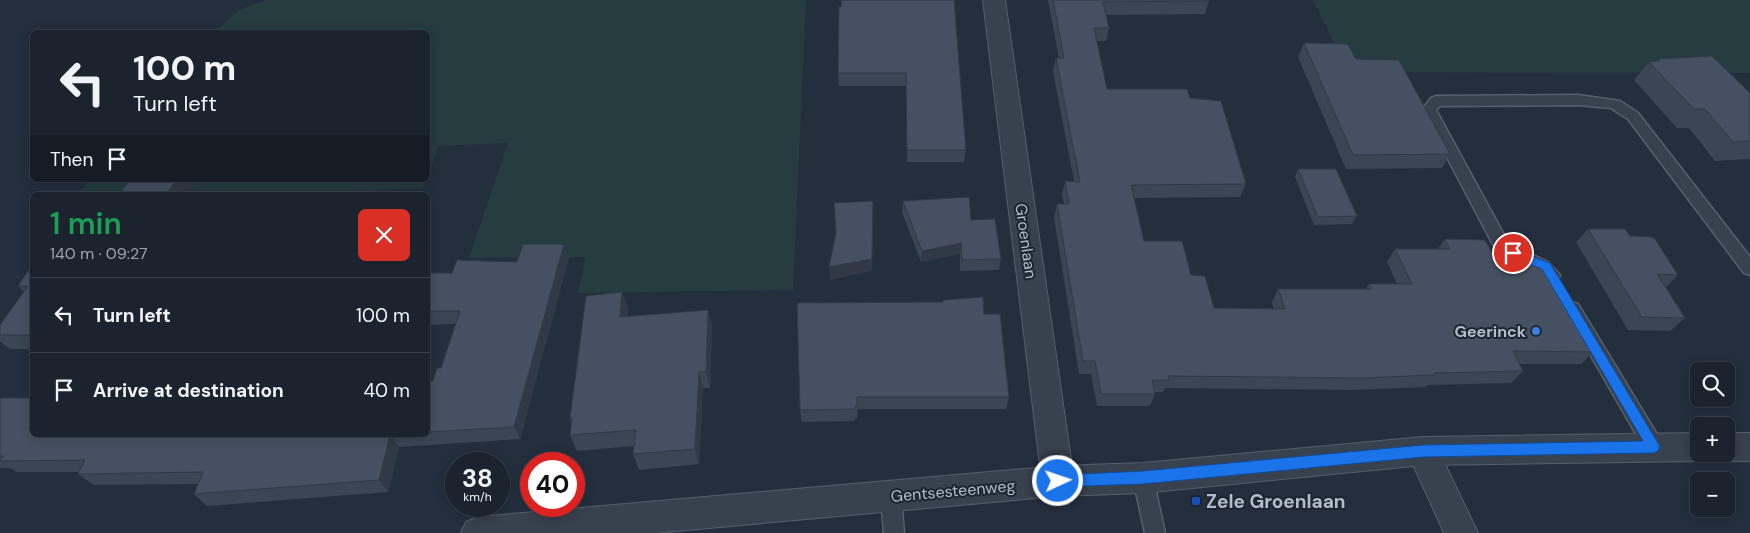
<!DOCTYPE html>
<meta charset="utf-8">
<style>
:root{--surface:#1b232e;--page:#242b36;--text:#f1f3f6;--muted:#a0a4aa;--line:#39404a}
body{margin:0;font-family:"DM Sans",sans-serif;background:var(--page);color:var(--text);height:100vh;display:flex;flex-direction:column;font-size:19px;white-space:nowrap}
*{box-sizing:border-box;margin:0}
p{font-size:16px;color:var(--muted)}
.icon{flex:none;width:28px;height:28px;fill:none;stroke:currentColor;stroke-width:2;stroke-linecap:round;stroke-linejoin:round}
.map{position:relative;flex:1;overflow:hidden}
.sheet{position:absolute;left:30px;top:192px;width:400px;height:245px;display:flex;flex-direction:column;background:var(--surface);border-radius:8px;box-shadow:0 2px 12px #0003,0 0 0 1px var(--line)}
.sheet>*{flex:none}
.banner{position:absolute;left:30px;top:30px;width:400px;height:152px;border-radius:8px;box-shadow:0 2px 12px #0003,0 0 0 1px var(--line);background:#1b232e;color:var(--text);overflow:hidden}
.tools{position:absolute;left:1690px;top:362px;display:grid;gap:10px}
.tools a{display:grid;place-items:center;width:45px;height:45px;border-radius:8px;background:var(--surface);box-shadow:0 2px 12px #0003,0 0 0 1px var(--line);font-size:25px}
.speed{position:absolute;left:445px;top:452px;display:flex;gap:10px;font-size:25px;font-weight:700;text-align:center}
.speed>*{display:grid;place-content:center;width:65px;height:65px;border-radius:50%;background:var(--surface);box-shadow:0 2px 12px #0003,0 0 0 1px var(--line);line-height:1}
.speed small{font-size:12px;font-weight:400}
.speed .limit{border:8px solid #d22;background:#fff;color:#111}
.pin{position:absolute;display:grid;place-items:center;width:42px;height:42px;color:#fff;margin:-21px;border:2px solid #fff;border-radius:50%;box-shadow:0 1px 5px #0007}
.me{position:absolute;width:55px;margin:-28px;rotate:87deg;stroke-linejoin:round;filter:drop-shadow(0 0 4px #0008)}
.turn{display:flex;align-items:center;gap:18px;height:105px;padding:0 20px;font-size:22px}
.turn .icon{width:65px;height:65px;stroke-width:2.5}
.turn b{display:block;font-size:35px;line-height:42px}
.then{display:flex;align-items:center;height:48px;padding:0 20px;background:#0003;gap:10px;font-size:19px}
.round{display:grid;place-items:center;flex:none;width:52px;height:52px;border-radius:8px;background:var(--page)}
.head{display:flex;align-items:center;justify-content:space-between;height:85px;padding:0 20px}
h1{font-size:30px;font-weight:600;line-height:38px;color:#1e9e55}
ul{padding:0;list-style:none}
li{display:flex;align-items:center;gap:15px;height:75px;padding:0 20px;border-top:1px solid var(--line)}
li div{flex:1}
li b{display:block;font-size:19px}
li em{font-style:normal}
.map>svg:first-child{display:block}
.green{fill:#263c3f}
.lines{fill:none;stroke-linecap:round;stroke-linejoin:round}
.service-casing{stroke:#565f6c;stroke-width:3}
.minor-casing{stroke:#565f6c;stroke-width:2}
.tertiary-casing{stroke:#565f6c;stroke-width:2}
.service{fill:#38414e;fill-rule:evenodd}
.minor{fill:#38414e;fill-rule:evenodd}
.tertiary{fill:#38414e;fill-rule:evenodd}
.wall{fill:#3b4654}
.shaded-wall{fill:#303945}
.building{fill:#455162;stroke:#303945}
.route{fill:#1a73e8;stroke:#114b97}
.shop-dot{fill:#3f7fe0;stroke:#1d2633;stroke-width:2}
.transit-dot{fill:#1a4fb4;stroke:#1d2633;stroke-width:2}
.labels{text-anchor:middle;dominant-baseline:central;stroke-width:4;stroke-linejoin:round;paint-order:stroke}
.street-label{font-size:16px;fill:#b4bcc9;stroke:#1d2633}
.poi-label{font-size:16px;font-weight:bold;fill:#b4bcc9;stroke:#1d2633;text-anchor:end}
.near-poi-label{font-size:19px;font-weight:bold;fill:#b4bcc9;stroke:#1d2633;text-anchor:start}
</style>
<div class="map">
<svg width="1750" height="533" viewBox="0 0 1750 533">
<rect width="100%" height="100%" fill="#242f3e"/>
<!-- green -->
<g class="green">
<path d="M266,0H806L793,290L578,293L586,257L469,258L508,143L438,146L428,176V32H215L239,10Z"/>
<path d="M1313,0H1750V73L1349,72Z"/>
<path d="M89,180H426L423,188L254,195H78Z"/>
</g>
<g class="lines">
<!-- service casing -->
<g class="service-casing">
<g id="service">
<path d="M1578,95L1620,101L1638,113L1750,257V275L1744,273L1628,119L1611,108L1578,105L1440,106L1436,110L1509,244L1548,262L1560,275L1558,279L1552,281L1546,279L1531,267L1497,252L1422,110L1431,98L1436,96Z"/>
<path d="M1572,302L1578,304L1661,441L1663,447L1661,453L1654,455L1647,453L1564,309L1566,304Z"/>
<path d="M1143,469L1150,472L1153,478L1165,533H1145L1133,478L1136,472Z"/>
<path d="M891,488L898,491L901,497L904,533H884L881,497L884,491Z"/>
</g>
</g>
<!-- minor casing -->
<g class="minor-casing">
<g id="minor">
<path d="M983,0H1005L1074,481L1070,492L1058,496L1046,492L1042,481Z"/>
<path d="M1423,437L1434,441L1478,533H1444L1407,451L1412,441Z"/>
</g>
</g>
<!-- tertiary casing -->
<g class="tertiary-casing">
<g id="tertiary">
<path d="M1699,433V454H1712L1710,457L1699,461L1423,465L1143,493L1058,496L654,533H461L466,522L478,517L1058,466L1143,463L1423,437Z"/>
<path d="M1726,433H1750V461H1726L1715,457L1713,454H1726Z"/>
</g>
</g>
<!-- service -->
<use href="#service" class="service"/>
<!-- minor -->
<use href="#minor" class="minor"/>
<!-- tertiary -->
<use href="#tertiary" class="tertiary"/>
</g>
<!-- wall -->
<g class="wall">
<path d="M954,0L966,150L964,162H907L906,86H839L838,73L841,7Z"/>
<path d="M1048,0H1209L1205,14L1106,15L1109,28L1106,41H1097L1107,89L1190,98L1246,184L1240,197L1134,198L1144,241L1191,275L1214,308L1274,309L1272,302L1278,289H1366L1369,284H1397L1387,262L1395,249H1438L1445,239L1498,263L1585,325L1580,329L1594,352L1581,364H1520L1523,371L1511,383L1427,385L1425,387L1354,390L1165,388L1163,392H1155V394L1150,406H1097L1091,374H1079L1054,217L1057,204H1064L1062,195L1065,181H1074L1053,72L1056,58H1059Z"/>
<path d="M1304,43L1356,59L1450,154L1442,168L1346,169L1298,57Z"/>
<path d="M1658,59L1750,93V159L1715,161L1689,128H1677L1634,80L1649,62L1657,61Z"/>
<path d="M1298,169L1357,216L1352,224L1314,225L1295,177Z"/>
<path d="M903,201L971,220L1001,259L999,270L960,271V254L921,262L902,212Z"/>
<path d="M1588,229L1630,236L1678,275L1666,287L1685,318L1670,331L1628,330L1576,242Z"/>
<path d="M569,257L520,439L399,447L388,492L207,506L194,494L198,484L94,485L78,474L79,472H17L10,468H0V398L32,435H428V381H433L441,368L456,324L428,325V273H452L517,262Z"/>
<path d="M32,265V349H10L0,341V325L24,292L18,286Z"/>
<path d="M622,292L628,309L627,317L708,310L712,327L710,388H703L699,464L639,470L633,454L634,446L577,451L570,435L571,421L570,418Z"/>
<path d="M943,300L984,314L1009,397L1006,409H857L858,418H855V421L802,422L800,410L942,302Z"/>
</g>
<!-- shaded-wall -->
<g class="shaded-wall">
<path d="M176,180H198L188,195H166Z"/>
<path d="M873,214L872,271L830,280L829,267Z"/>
<path d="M961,243L960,254L921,262L922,251Z"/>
<path d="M564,244L569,257L520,439L514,427Z"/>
<path d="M622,292L628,309L626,334L620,317Z"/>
<path d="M708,310L712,327L710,388L706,372Z"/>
<path d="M699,372L703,388L699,464L695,449Z"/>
<path d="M390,435L399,447L388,492L379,480Z"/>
</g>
<!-- building -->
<g class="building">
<path d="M842,0H954L966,150H907L906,73H838L839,7H841Z"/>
<path d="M1053,0H1209V1L1103,2L1109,28H1094L1107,89H1187L1190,98L1221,101L1246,184L1131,185L1144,241H1182L1191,275L1205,276L1214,308L1285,309L1278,289H1371L1369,284H1412L1395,249H1450L1445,239L1485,240L1498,263H1551L1585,325H1577L1594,352L1513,351L1523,371L1435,373V375L1363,378L1168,376L1169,380H1152L1155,394H1101L1095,361H1083L1057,204H1069L1065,181L1080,182L1056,58H1064Z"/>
<path d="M1304,43L1348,44L1356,59L1399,60L1450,154L1353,155Z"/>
<path d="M1712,56L1750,93V141L1733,142L1705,109H1694L1649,62L1660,61L1658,59Z"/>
<path d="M1298,169H1336L1357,216L1318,217Z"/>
<path d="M130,180H176L166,195H119Z"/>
<path d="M969,197L971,220L995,219L1001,259L962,260L961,243L922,251L903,201Z"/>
<path d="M873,201L872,259L829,267L836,233L834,203Z"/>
<path d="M1588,229H1625L1630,236L1652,237L1655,239L1678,275L1657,274L1685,318L1642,317Z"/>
<path d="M523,244H564L514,427L428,432V381H433L437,368H441L460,311H428V273H452L457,260L517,262Z"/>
<path d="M32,265V335H0V325L28,286H18Z"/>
<path d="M622,292L620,317L708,310L706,372H699L695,449L633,454L636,430L570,435L572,418H570L586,296Z"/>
<path d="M983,297L984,314H1000L1009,397H857V406H855L854,409L800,410L797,303L943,302V300Z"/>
<path d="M0,398H32V435H390L379,480L194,494L203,472L78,474L85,460L0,461L3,456H0Z"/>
</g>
<!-- route -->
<path class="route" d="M1513,249L1550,263L1658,443L1660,447L1658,451L1654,453L1423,457L1143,484L1058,487L1053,486L1051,481L1053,477L1058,475L1143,471L1423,445L1643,441L1542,269L1509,256L1507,253Z"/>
<!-- markers -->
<circle class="shop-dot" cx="1536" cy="331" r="5"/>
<rect class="transit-dot" x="1191" y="496" width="10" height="10" rx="2.5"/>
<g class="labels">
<!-- street labels -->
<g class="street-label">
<text transform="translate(1026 241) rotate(82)">Groenlaan</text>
<text transform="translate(953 491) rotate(-5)">Gentsesteenweg</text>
</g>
<!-- poi labels -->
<g class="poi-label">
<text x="1526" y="331">Geerinck</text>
</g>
<!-- near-poi labels -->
<g class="near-poi-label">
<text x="1206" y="501">Zele Groenlaan</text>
</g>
</g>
</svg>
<div class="tools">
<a><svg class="icon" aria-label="search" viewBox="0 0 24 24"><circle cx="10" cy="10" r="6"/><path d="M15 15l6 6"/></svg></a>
<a>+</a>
<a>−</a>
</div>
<div class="speed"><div>38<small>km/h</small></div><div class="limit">40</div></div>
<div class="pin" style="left:1513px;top:253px;background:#d93025"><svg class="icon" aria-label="arrive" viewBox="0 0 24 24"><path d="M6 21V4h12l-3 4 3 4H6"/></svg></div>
<svg class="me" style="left:1058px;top:481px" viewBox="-20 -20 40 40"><circle r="17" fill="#1a73e8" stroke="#fff" stroke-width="3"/><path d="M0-11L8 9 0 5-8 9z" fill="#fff"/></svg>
<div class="banner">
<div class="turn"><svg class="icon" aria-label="left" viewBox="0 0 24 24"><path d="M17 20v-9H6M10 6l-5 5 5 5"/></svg><div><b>100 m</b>Turn left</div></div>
<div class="then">Then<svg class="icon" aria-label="arrive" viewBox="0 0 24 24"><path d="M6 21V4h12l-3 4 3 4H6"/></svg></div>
</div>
<section class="sheet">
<div class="head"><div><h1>1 min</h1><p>140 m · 09:27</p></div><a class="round" style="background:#d93025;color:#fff"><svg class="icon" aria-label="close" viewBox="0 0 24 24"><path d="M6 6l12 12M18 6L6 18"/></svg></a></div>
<ul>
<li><svg class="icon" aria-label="left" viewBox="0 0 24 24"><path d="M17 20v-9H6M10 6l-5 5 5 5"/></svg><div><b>Turn left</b></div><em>100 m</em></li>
<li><svg class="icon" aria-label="arrive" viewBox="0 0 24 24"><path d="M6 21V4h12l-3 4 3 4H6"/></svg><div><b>Arrive at destination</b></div><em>40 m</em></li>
</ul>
</section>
</div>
